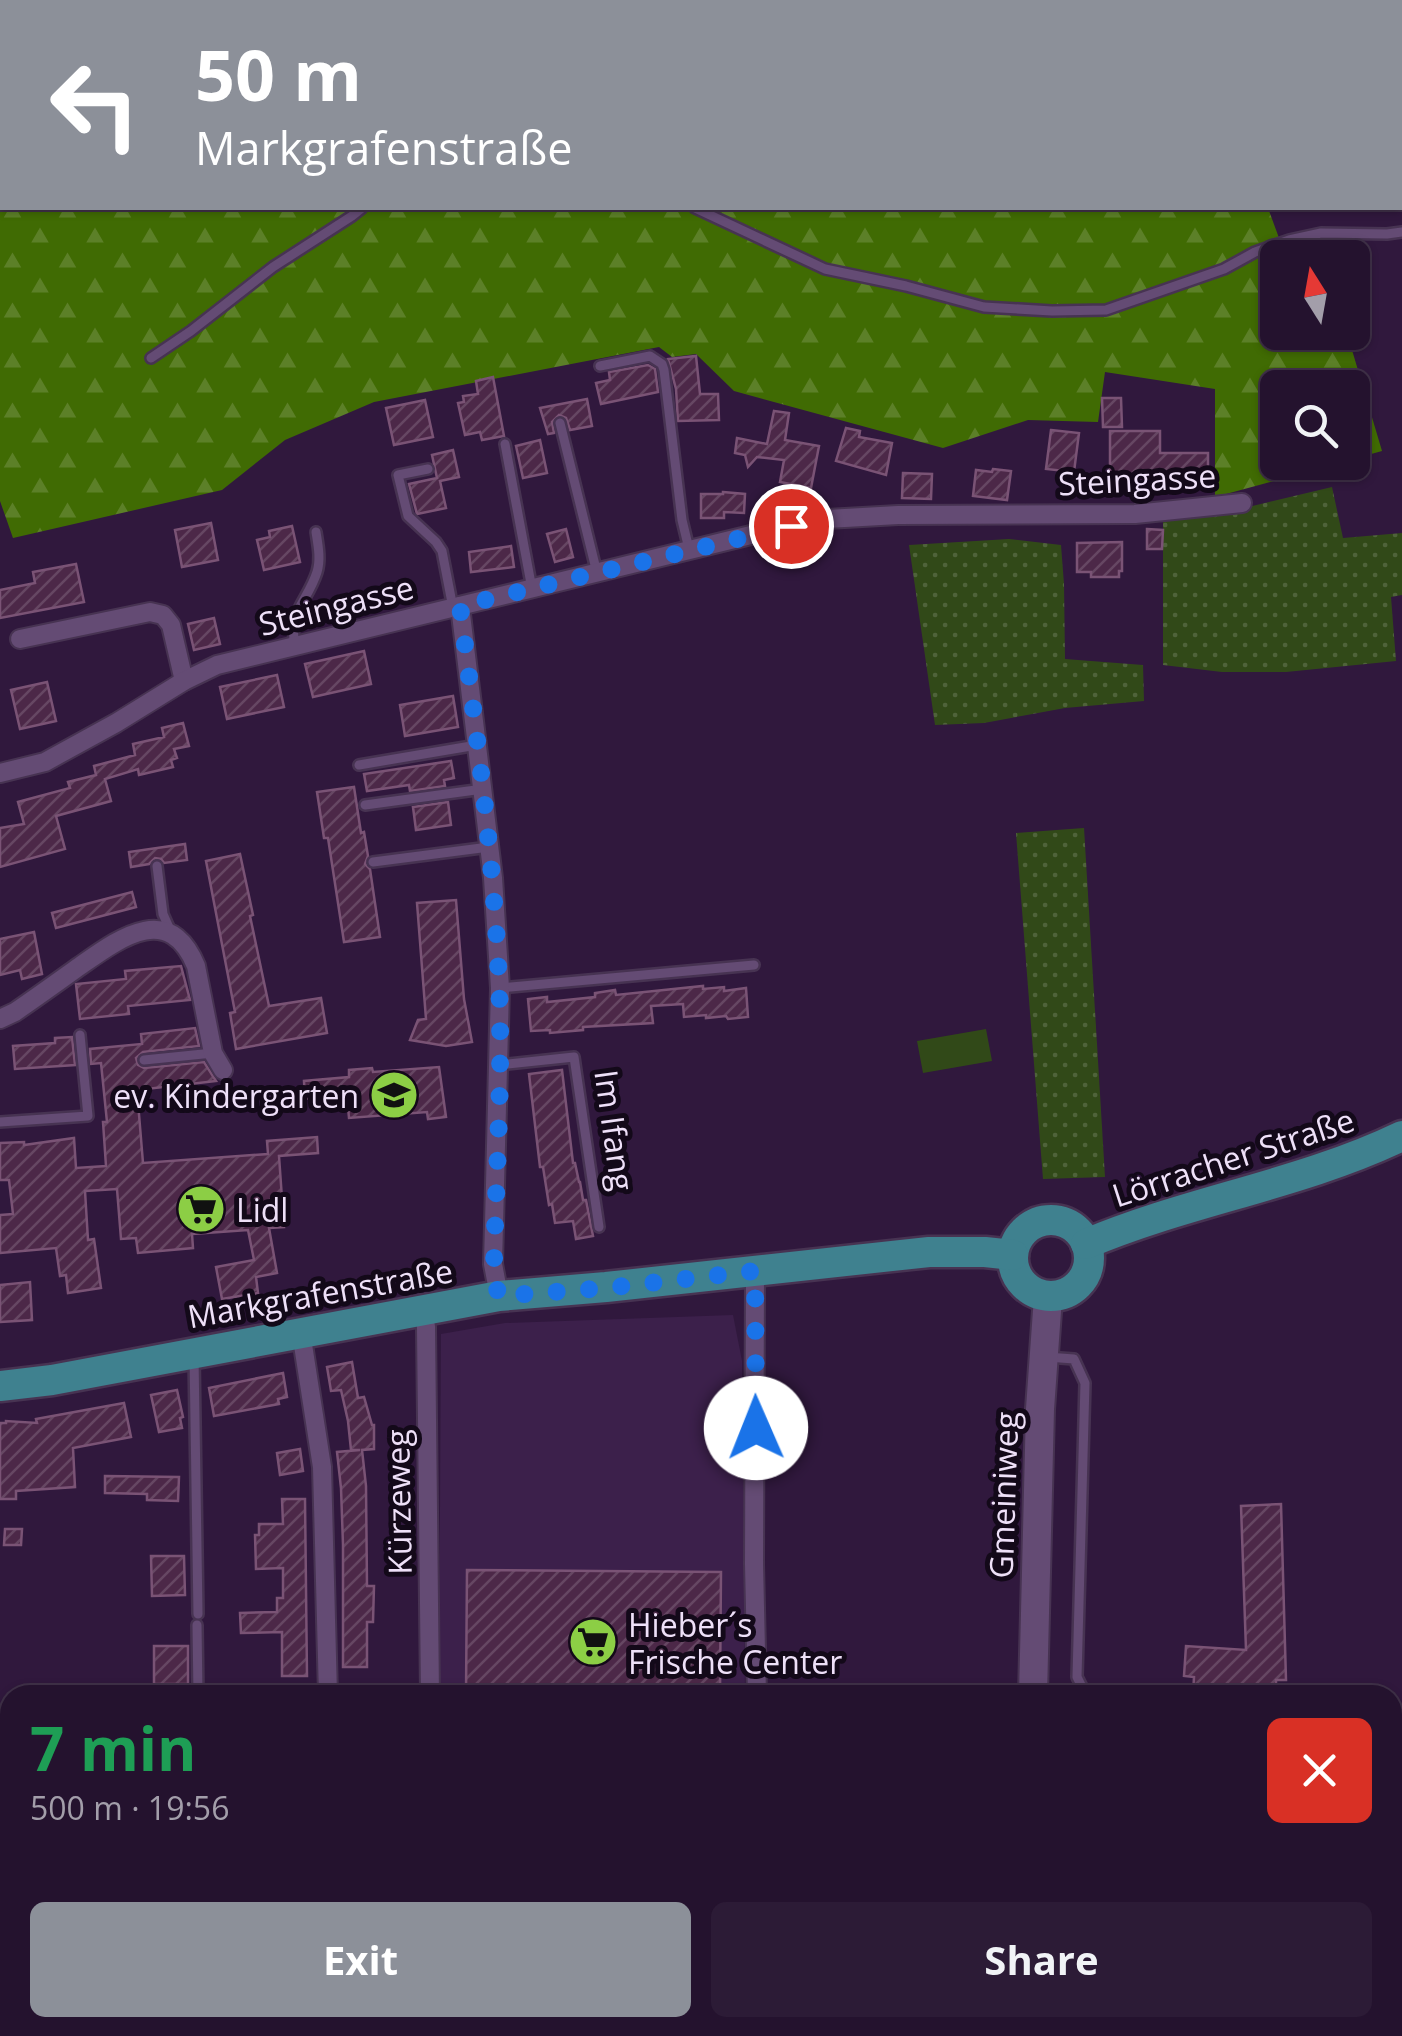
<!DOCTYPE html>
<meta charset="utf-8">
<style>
:root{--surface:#24122e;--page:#2c1b36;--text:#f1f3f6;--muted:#a39eaa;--line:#41324a;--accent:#8c9099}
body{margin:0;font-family:"Open Sans",sans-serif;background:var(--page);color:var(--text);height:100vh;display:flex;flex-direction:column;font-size:38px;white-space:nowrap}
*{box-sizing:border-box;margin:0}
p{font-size:32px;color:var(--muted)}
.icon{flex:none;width:55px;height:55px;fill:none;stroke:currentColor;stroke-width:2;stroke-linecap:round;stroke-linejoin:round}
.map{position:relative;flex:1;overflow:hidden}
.drawer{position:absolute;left:0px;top:1685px;width:1402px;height:352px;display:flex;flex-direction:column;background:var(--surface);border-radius:30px 30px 0 0;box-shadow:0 2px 8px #0004,0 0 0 2px var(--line)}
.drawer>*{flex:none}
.top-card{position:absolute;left:0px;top:0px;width:1402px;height:210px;box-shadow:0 2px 8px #0004,0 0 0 2px var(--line);background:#8c9099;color:#fff;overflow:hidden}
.needle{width:65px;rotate:349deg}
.buttons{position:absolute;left:1260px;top:240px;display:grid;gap:20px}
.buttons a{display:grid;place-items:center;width:110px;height:110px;border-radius:15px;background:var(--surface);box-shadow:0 2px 8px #0004,0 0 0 2px var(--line);font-size:50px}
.pin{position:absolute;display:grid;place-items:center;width:85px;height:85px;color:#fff;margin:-42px;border:5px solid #fff;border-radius:50%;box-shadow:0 2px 10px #0007}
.me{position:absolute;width:110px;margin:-55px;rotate:359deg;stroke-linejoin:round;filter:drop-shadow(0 0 8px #0008)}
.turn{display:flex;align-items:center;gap:35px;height:210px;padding:0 30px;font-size:45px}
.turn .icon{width:130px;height:130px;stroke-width:2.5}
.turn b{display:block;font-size:70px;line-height:85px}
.round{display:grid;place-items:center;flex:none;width:105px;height:105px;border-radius:15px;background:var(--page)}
.head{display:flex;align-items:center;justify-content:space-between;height:170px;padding:0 30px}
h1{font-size:60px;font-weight:700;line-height:75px;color:#1e9e55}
.cta{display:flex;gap:20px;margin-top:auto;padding:20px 30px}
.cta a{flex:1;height:115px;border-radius:15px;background:var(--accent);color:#fff;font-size:40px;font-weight:700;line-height:115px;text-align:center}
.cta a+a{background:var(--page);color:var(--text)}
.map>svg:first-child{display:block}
.built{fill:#3c204b}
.grass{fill:url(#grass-dots)}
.forest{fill:url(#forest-firs)}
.park{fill:#314918}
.building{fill:url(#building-hatch);stroke:#7a5375;stroke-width:2.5}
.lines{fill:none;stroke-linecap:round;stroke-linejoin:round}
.lane-casing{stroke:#473352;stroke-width:14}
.street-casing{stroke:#473352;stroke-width:22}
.secondary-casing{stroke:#473352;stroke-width:32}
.primary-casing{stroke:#473352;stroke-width:35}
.lane{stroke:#644b74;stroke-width:9}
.street{stroke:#644b74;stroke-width:18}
.secondary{stroke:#644b74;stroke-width:28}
.primary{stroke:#3f818f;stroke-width:30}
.rail-casing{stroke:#ac9ab7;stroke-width:10}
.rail{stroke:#130919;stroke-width:6;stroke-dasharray:19;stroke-linecap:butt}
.route{stroke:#1a73e8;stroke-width:18;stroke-dasharray:0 32.4}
.labels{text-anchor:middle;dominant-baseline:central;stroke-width:10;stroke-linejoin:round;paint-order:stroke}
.street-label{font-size:32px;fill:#eee0f8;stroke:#130919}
.poi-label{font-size:32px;fill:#eee0f8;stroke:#130919;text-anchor:start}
</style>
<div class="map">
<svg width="1402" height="2036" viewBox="0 0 1402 2036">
<defs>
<pattern id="grass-dots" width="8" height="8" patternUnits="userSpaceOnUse" patternTransform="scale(2.5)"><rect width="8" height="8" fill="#314918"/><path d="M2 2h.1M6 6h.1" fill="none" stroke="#4f633a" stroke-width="1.8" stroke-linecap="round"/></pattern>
<pattern id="forest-firs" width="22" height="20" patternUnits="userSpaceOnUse" patternTransform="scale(2.5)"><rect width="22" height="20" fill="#406b03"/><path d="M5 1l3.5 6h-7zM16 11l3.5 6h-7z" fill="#5c8028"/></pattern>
<pattern id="building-hatch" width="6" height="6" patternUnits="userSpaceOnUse" patternTransform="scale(2.5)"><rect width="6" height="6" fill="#4c2848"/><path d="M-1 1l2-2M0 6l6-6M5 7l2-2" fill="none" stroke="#664763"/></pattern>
</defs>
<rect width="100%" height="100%" fill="#30183d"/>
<!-- built -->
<g class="built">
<path d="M733,1315L742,1361L745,1695H439L441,1334L505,1323Z"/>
<rect x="0" y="1808" width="10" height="56"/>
<path d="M0,1901L10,1902V2028H792V2036H0Z"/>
</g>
<!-- grass -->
<g class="grass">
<path d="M1332,487L1343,538L1402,533V595L1391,597L1396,661L1286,672H1222L1163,665V520L1215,515Z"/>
<path d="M1009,539L1061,545L1064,584L1065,659L1143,665L1144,701L1065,708L984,723L935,725L909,545Z"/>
<path d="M1084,828L1105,1177L1043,1179L1016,833Z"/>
</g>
<!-- forest -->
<path class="forest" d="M0,0H1402V125H1400V2H2V208H1268L1286,257L1278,258V332L1313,333L1318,347L1352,350L1382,451L1353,459L1352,388H1278V462L1341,463L1215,497V389L1105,372L1098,422L1028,420L943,448L734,391L696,354L672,357L659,347L374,402L285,440L222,490L13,538L0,501Z"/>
<!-- park -->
<path class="park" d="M986,1029L992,1061L923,1073L917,1041Z"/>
<!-- building -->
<g class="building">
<path d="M696,356L700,394H718L719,420L678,421L676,389L668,359Z"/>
<path d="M648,365L655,369L658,392L601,404L596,383L610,380L609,372Z"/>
<path d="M493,377L504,436L482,440L480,432L465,435L458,403L464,402L463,396L478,394L476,381Z"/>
<path d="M1102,398H1121L1122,427H1103Z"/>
<path d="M587,399L592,426L570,430L566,418L559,415L552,422L554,433L548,434L540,408Z"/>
<path d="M425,400L433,437L394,445L386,408Z"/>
<path d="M774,411L789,413L785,440L819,446L811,488L780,482L784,460L757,457L748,467L745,455L735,453L737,438L767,444Z"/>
<path d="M846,428L860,431L859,437L892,443L886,475L836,461Z"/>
<path d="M1051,430L1079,433L1074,472L1046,469Z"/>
<path d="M1110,431H1160V453H1208V476H1110Z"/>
<path d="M540,440L547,473L523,478L516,446Z"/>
<path d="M453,450L459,477L440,481L446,508L417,514L409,484L437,478L432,455Z"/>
<path d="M993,469L1011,471L1007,500L973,496L976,470L992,472Z"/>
<path d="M903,473L932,474L931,499L902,498Z"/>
<path d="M723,492L745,494L744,513L724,512V518H701V494H723Z"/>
<path d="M211,523L218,560L182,567L175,530Z"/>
<path d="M292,526L300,562L264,570L257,540L270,537L269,531Z"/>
<path d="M566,529L573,557L555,562L547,534Z"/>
<path d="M1147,529L1163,530L1162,549H1147Z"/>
<path d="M1122,542V571H1119V577H1091V572H1077V543Z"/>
<path d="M511,546L514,567L471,572L469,552Z"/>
<path d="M76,564L84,602L0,618V590L35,583L33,572Z"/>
<path d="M214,618L220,644L194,650L188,624Z"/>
<path d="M364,651L371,684L313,697L305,664Z"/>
<path d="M277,675L284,707L227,719L220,687Z"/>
<path d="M47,682L56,721L20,729L11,690Z"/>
<path d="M453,696L458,727L405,736L400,705Z"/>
<path d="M183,723L189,746L174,749L177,758L171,760L173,767L139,775L138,769L105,779L111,801L56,816L65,849L0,867V828L24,824L18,802L70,788L68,782L96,775L94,766L135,755L133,744L164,737L162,728Z"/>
<path d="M451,761L454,778L444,780L445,786L410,791L409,785L367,791L364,774Z"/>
<path d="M354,787L361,833L364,832L368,856L365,864L370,869L380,937L344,942L328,838H324L317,792Z"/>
<path d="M448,802L451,825L416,830L413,807Z"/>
<path d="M185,844L187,860L164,863L161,859L155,858L149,864L131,867L129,852Z"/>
<path d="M240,854L253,915L250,916L269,1006L321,998L327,1033L236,1049L230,1013L235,1012L206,861Z"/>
<path d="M132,892L136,907L56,928L52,913Z"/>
<path d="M456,900L464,999L472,1042L446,1046L410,1040L418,1020L426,1019L417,903Z"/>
<path d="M34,932L42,974L22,979L20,970L0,975V939Z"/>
<path d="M181,966L190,1000L128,1006L129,1014L80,1019L76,984L126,979L125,971Z"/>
<path d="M703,986V989L724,987V991L746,988L748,1017L728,1019L726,1016L706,1018V1015L684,1017L683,1004L651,1006L653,1023L583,1027V1030L550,1033V1030L531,1031L528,999L547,997V1002L595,997V993L615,990L616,995Z"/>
<path d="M195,1028L199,1046L143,1052L136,1058L138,1065L144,1068L204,1062L216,1081L137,1090L143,1163L268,1154L267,1141L317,1137L318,1153L279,1156L284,1227L269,1228L277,1273L256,1277L258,1293L222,1299L216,1267L254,1260L248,1230L192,1234L193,1248L138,1253L136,1238L121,1239L117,1189L85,1191L88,1240L94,1239L101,1288L68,1293L66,1275L60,1276L56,1248L0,1253V1215L13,1214L9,1180H0V1143L24,1142V1145L74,1138L76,1168L106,1166L103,1122H107L101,1063L91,1064L90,1049L142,1044L141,1034Z"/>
<path d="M72,1037L75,1065L15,1069L13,1046L55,1043V1038Z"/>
<path d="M439,1067L446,1117L428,1119L427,1112L349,1118L347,1096L305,1099L304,1081L349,1077V1070L372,1068L373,1072Z"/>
<path d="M562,1070L573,1163H575L579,1182H580L583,1200H586L593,1236L576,1239L573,1221L555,1223L552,1204L549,1205L543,1167H540L529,1074Z"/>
<path d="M30,1282L32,1320L0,1322V1285Z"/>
<path d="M352,1362L358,1398L364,1397L372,1425H374V1449L362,1450L366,1486L367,1586H374L373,1622H367V1667H343V1545L341,1488L337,1452L360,1450H351L348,1421L341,1390L331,1391L327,1367Z"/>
<path d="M283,1373L287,1397L278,1399L279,1404L214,1416L209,1388Z"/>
<path d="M177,1390L183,1417L180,1418L182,1428L159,1432L151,1395Z"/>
<path d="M124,1403L131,1437L73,1448L75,1487L16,1491V1499H0V1423H6V1421L37,1423L36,1419Z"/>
<path d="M300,1449L303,1471L280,1475L277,1453Z"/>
<path d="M105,1476L179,1477L178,1501L147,1500V1494L105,1493Z"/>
<path d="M282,1499H305L307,1676H282V1632L241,1633L240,1613L277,1612V1598H283V1568L256,1569L255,1535H259V1524H283Z"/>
<path d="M1281,1504L1286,1680H1276V1695H1193L1194,1677L1184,1676L1186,1646L1246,1650L1241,1506Z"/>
<path d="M5,1529H22L21,1545H4Z"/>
<path d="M151,1556H184L185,1595L152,1596Z"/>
<path d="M467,1570L721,1572L720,1695H466Z"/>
<rect x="154" y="1646" width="34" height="38"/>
</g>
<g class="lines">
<!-- lane casing -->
<g class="lane-casing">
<g id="lane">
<path d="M695,208L825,269L906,286L984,307L1052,311L1106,310L1224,269L1255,252L1289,240L1321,233L1387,234L1402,232"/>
<path d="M151,358L191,331L273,267L352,216L362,208"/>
<path d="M600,366L650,356L662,364L664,370L682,520L689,549"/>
<path d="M560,423L597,573"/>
<path d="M505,444L532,589"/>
<path d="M428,469L398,475L408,516L436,542L442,551L453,608"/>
<path d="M295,646C288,610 307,603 317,572C321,559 318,545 316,532"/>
<path d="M359,765L477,745"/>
<path d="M365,805L483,789"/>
<path d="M373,862L489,847"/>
<path d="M157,866L163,914L171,932"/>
<path d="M500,988L754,965"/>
<path d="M144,1060L213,1053"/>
<path d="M499,1065L574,1057L599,1227"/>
<path d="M0,1122L88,1116L80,1035"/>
<path d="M194,1356L198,1614"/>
<path d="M1047,1357L1074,1359L1085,1383L1077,1677L1086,1695"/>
<path d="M197,1625L198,1695"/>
<path d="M0,1956L10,1960"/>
<path d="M386,2028L436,2036"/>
<path d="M489,2028L490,2036"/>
</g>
</g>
<!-- street casing -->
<g class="street-casing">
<g id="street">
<path d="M460,606L493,878L500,988L493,1264L499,1296"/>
<path d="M20,639L150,612L163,615L171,625L184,681"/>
<path d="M0,773L45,762L116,723L184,681L217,665L755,534L827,519L898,515L1135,514L1242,503"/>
<path d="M0,1019L15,1012C37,997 59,981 80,966C120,938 169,901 196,966L213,1053L223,1070"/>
<path d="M755,1271L754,1564L757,1695"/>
<path d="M423,1309L426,1327L430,1695"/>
<path d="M301,1332L322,1467L328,1695"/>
<path d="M0,1879H10"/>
<path d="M951,2028L974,2036"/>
</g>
</g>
<!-- secondary casing -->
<g class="secondary-casing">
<g id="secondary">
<path d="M1033,1695L1040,1409L1048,1297"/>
<path d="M1060,2028L1064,2036"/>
<path d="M983,2036L988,2028"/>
</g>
</g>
<!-- primary casing -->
<g class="primary-casing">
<g id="primary">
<circle cx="1051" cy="1258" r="38"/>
<path d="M1086,1244C1190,1200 1300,1185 1402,1136"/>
<path d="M0,1386L52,1380L499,1296L606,1287L929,1252H985L1013,1255"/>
</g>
</g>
<!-- lane -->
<use href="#lane" class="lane"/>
<!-- street -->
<use href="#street" class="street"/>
<!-- secondary -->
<use href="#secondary" class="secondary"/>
<!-- primary -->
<use href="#primary" class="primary"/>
<!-- rail casing -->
<g class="rail-casing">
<g id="rail">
<path d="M0,1834H10"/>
<path d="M1392,1851H1402"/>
<path d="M389,2028L394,2036"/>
</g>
</g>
<!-- rail -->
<use href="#rail" class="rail"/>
</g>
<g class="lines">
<!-- route -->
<path class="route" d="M756,1428L755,1271L606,1288L498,1296L494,1264C496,1171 503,1077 499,984C494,857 476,732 460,606L791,526"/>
</g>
<!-- icons -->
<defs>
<g id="school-disc" transform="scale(2.5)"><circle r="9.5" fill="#8cce45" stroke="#130919"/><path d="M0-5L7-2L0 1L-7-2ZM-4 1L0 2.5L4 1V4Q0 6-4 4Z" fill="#111"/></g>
<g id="supermarket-disc" transform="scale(2.5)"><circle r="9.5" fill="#8cce45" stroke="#130919"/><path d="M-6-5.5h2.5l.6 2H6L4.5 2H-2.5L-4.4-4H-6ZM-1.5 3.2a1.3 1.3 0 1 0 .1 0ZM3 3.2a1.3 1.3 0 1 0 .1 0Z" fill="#111"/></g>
</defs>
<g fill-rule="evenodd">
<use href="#school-disc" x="394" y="1095"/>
<use href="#supermarket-disc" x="201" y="1209"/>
<use href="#supermarket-disc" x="593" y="1642"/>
</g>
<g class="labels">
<!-- street labels -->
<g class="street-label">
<text transform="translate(1137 479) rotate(-3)">Steingasse</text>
<text transform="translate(336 605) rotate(-14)">Steingasse</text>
<text transform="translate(615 1130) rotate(82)">Im Ifang</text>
<text transform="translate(1233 1157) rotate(-18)">Lörracher Straße</text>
<text transform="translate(320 1293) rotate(-10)">Markgrafenstraße</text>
<text transform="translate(1003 1495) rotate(-88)">Gmeiniweg</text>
<text transform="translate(398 1502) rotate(-91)">Kürzeweg</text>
</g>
<!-- poi labels -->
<g class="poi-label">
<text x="359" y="1095" text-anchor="end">ev. Kindergarten</text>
<text x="236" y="1209">Lidl</text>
<text x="628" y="1624">Hieber´s<tspan x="628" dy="37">Frische Center</tspan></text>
</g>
</g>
</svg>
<div class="buttons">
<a><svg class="needle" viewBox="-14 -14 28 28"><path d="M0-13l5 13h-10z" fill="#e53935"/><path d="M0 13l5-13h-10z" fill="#a39eaa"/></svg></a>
<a><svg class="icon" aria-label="search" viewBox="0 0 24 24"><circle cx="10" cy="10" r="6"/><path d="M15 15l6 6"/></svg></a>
</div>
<div class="pin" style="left:791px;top:526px;background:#d93025"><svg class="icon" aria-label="arrive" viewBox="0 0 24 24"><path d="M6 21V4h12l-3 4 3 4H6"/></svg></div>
<svg class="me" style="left:756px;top:1428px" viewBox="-20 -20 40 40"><circle r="19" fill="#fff"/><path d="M0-13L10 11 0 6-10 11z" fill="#1a73e8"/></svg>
<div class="top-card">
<div class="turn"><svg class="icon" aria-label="left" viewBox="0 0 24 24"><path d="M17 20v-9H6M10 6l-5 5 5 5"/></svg><div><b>50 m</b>Markgrafenstraße</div></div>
</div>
<section class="drawer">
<div class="head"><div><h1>7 min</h1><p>500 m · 19:56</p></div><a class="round" style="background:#d93025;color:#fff"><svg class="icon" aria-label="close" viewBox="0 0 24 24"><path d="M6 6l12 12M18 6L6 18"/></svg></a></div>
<div class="cta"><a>Exit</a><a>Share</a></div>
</section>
</div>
